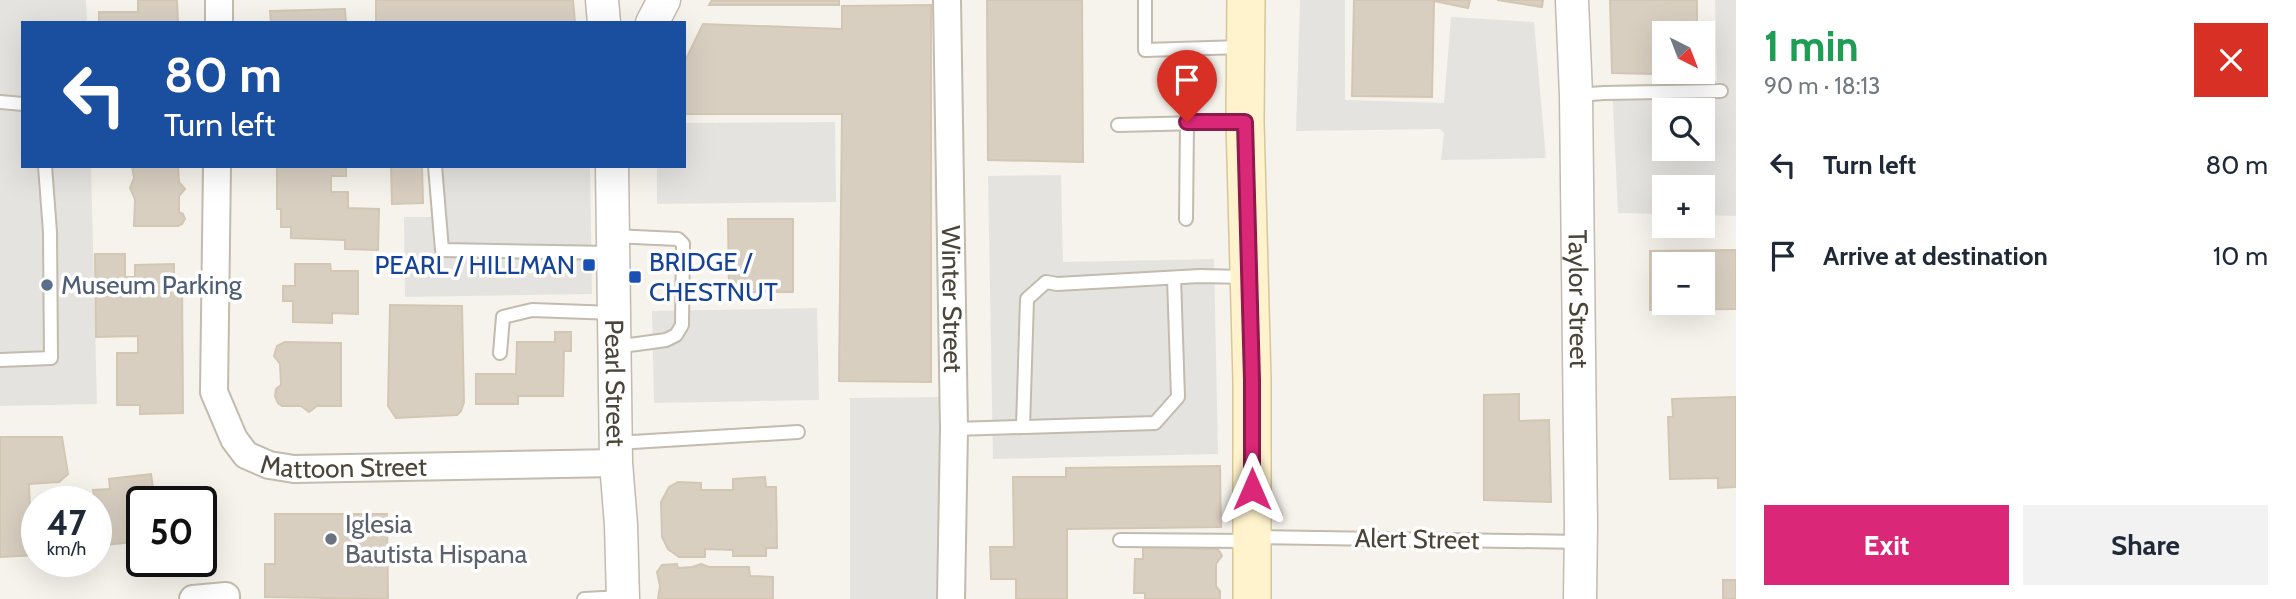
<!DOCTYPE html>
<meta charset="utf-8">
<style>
:root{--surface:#fff;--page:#f2f2f3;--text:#1f2937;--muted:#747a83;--accent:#db2777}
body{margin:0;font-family:Cabin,sans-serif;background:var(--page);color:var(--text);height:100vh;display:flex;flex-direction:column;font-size:26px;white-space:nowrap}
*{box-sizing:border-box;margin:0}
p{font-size:23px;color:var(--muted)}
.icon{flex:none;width:38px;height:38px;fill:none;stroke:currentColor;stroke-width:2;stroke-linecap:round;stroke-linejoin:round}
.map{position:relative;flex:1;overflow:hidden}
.side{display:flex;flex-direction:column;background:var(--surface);width:560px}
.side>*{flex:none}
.top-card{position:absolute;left:21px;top:21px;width:665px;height:147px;border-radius:0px;box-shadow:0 7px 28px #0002;background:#1a4fa0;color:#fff;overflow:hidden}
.needle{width:46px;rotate:138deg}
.controls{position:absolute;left:1652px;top:21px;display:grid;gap:14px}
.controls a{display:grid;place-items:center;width:63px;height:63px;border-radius:0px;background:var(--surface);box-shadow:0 7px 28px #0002;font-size:35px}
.speed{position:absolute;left:21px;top:486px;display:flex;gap:14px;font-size:35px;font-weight:700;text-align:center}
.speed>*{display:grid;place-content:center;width:91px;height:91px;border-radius:50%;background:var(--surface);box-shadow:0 7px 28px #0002;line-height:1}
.speed small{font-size:18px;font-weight:400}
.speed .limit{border:4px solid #111;border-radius:10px;background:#fff;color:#111}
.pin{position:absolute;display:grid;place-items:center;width:60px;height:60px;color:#fff;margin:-72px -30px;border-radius:50% 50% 50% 0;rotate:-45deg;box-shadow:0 0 7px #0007}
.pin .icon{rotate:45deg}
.me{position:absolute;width:77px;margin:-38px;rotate:0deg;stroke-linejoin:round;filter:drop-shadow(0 0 5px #0008)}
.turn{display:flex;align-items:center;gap:24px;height:147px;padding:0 28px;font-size:32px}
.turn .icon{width:91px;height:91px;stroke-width:2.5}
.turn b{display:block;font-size:49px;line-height:60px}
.round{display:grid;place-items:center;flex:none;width:74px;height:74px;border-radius:0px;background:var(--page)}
.head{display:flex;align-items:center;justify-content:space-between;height:119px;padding:0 28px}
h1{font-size:42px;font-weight:800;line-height:52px;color:#1e9e55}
.button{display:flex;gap:14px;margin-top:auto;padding:14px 28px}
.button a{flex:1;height:80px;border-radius:0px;background:var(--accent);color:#fff;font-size:28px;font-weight:800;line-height:80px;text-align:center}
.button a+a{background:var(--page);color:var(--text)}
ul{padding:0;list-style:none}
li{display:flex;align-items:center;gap:21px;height:91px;padding:0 28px}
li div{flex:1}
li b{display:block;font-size:26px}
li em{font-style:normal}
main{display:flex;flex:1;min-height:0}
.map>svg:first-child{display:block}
.parking{fill:#e5e3e0;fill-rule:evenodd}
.building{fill:#d8cfc1;stroke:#d3c7b4;stroke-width:2;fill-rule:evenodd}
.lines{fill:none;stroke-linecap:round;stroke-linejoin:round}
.service-casing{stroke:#c2bbae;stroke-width:16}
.minor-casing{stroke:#c2bbae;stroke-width:30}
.tertiary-casing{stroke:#c2bbae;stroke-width:35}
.secondary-casing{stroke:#d6c79b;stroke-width:40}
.service{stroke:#fff;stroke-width:12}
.minor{stroke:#fff;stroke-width:26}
.tertiary{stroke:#fff;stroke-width:32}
.secondary{stroke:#fff3cd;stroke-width:37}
.route-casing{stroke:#8e194d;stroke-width:18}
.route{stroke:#db2777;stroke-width:12}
.transit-dot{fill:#1a4fb4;stroke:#fff;stroke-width:2.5}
.service-dot{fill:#5c6f8a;stroke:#fff;stroke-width:2.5}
.worship-dot{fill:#6b7280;stroke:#fff;stroke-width:2.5}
.labels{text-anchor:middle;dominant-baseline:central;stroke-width:7;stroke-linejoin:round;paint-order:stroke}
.transit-label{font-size:26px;fill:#164399;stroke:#fff;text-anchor:start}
.service-label{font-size:26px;fill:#4e5e75;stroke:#fff;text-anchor:start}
.street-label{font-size:26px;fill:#4b4439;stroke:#fff}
.worship-label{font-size:26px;fill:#5b616d;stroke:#fff;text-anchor:start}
</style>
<main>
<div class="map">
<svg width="1736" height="599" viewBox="0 0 1736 599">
<rect width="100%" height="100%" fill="#f6f3ec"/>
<!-- parking -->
<g class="parking">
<path d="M0,0H86L87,23H23V166H91L97,404L0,406Z"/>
<path d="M1300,0H1345V100L1444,103L1451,17L1534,22L1546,158L1441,160L1444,133L1440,129L1296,131Z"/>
<path d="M1715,0H1736V216L1703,215V187H1664V214L1618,213L1612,85L1717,81ZM1664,110H1703V149H1664Z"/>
<path d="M835,122L836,202L657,204V166H684V123Z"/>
<path d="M430,166H590L592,294L405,297L404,217H431Z"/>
<path d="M1061,175L1063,262L1214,259L1218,454L993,459L988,176Z"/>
<path d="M817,308L819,400L654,403L652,311Z"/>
<path d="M939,397V599H850V398Z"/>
</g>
<!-- building -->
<g class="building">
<path d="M138,0H177L178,23H99V12H138Z"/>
<path d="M376,0H573L575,23H376Z"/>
<path d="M712,0H839V5H709Z"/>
<path d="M987,0H1082L1083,162L988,160Z"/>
<path d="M1354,0H1470L1468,8L1434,1L1432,97L1352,96Z"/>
<path d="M1497,0H1543L1542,7Z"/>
<path d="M1610,0H1697V33H1664V72H1696V75L1612,73Z"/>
<path d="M931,5V382L839,381L842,114H684V63L703,24L842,29V6Z"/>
<path d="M345,9L346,23H271L270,11Z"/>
<path d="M132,166H178L179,182L185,189L179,196V212L183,214L185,219L182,224L178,226H134L135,199L130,188L134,178Z"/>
<path d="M277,166H346V176H331V192H348V208L379,209L378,250L345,249V240L291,238V227H281V209H277Z"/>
<path d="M391,166H422L423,203L392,204Z"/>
<path d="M728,219H793V292H729Z"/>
<path d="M1736,250V309L1650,310V251ZM1664,264H1703V303H1664Z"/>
<path d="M95,254H125V277H135V265L174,264V281H182L183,413L140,414V405H117V353H138V336L96,337Z"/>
<path d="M295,264H330L331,271H358V314L332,313V323L293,322V301H283V286H295Z"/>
<path d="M390,305L462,306L464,402L461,411L457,415L396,418L388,406Z"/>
<path d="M555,332H571V351H564L563,396H518V404H476V374H516L517,342H555Z"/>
<path d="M285,342L341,343V406H317L309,412L301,406H282L278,403L275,396L276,389L281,385L280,364L274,356L277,346Z"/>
<path d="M1519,394V421L1549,420L1551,502L1484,500V395Z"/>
<path d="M1736,397V487L1718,488V478L1670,479L1668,417H1673L1672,399Z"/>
<path d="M0,437H62L68,474L59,482L29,484L30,508L37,507V555L0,557Z"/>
<path d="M1220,466L1221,527L1067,529V599H1016V579H991L990,547H1014L1013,477H1066V468Z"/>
<path d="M151,474L154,495L185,492L186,502H142V541L96,546V502H86L95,501L93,490L110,489L109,479Z"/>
<path d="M765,477L766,487H776L777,548H766V556H733V550L705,549V557H679L668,549L662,537L661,502L669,487L678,482L701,483V490H733V479Z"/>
<path d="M275,514H387L388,599L265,597V564H275Z"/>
<path d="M1143,547L1218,549L1222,556L1216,564V586L1220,591V599H1145V593H1134L1135,559H1143Z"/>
<path d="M677,564L678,568L692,567L701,564L709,567H749L750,576L773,577V599H658L660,586L657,572L662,565Z"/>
<rect x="1723" y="580" width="13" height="19"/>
</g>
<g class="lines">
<!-- service casing -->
<g class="service-casing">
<g id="service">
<path d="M1145,0V50L1242,47"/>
<path d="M1576,95L1604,93L1721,91"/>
<path d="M0,102L23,104"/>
<path d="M1118,125L1241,122"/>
<path d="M435,166L442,250L613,253"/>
<path d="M1186,219L1187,122"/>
<path d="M613,236L678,239L683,244L682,325L676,335L666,340L615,347"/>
<path d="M500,353L503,317L532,310L614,313"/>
<path d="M0,360L51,358L50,232L45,166"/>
<path d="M1023,427L1027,299L1046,282L1057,284L1200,276L1247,277"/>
<path d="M954,429L1155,423L1178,397L1174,278"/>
<path d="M616,443L798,432"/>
<path d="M1256,537L1581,542"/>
<path d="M1120,540L1248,541"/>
<path d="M584,599L623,597"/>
</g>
</g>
<!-- minor casing -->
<g class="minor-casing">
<g id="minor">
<path id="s1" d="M947,0L954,429L951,599"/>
<path d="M219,23V0"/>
<path id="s2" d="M217,166L214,392L234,439L246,455L269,465L294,469L616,463"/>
<path d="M193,599L226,596V599"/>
</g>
</g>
<!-- tertiary casing -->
<g class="tertiary-casing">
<g id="tertiary">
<path d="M602,0L604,23"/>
<path id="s3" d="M1572,0L1576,95L1581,525L1580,599"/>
<path d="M652,23L664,0"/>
<path id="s4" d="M612,166L616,463L621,525L623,599"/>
</g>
</g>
<!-- secondary casing -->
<g class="secondary-casing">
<path id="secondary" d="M1246,0L1245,122L1252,380V599"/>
</g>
<!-- service -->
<use href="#service" class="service"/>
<!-- minor -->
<use href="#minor" class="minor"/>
<!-- tertiary -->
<use href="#tertiary" class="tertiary"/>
<!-- secondary -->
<use href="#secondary" class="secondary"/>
</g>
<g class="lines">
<!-- route casing -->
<g class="route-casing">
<path id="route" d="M1187,122H1245L1252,380V489"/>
</g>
<!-- route -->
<use href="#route" class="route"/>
</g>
<!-- markers -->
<g class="transit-dot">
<rect x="582" y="258" width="14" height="14" rx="3.5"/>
<rect x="628" y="270" width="14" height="14" rx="3.5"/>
</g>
<circle class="service-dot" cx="47" cy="285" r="7"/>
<circle class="worship-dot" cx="331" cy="539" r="7"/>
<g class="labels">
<!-- transit labels -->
<g class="transit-label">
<text x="649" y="262">BRIDGE /<tspan x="649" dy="30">CHESTNUT</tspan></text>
<text x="575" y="265" text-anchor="end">PEARL / HILLMAN</text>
</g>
<!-- service labels -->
<g class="service-label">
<text x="61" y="285">Museum Parking</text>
</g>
<!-- street labels -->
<g class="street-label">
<text stroke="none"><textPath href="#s1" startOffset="299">Winter Street</textPath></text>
<text stroke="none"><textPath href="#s3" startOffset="299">Taylor Street</textPath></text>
<text stroke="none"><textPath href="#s4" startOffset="217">Pearl Street</textPath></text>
<text stroke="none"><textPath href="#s2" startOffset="397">Mattoon Street</textPath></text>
<text transform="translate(1417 539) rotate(1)">Alert Street</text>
</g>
<!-- worship labels -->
<g class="worship-label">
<text x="345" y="524">Iglesia<tspan x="345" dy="30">Bautista Hispana</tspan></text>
</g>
</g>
</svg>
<div class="controls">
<a><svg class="needle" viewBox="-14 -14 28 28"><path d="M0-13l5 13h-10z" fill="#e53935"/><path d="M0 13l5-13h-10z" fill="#747a83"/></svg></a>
<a><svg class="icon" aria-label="search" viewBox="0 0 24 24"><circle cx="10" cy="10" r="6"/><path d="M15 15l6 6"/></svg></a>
<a>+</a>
<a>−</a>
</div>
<div class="speed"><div>47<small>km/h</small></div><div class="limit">50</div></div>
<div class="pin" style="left:1187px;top:122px;background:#d93025"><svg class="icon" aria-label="arrive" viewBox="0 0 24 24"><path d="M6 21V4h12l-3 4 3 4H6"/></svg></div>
<svg class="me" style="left:1252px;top:489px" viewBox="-20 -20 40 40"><path d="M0-17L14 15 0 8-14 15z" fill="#db2777" stroke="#fff" stroke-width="4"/></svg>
<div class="top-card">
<div class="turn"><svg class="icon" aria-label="left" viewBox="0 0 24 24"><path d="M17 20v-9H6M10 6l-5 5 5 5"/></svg><div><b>80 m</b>Turn left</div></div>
</div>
</div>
<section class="side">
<div class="head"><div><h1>1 min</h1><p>90 m · 18:13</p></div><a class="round" style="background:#d93025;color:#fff"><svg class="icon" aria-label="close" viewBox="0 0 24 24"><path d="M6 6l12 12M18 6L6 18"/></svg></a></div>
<ul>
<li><svg class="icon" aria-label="left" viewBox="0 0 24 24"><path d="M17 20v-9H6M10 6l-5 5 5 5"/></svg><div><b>Turn left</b></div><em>80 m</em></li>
<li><svg class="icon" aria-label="arrive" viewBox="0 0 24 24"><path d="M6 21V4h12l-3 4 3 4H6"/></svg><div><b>Arrive at destination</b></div><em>10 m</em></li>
</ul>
<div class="button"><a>Exit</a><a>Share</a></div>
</section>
</main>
